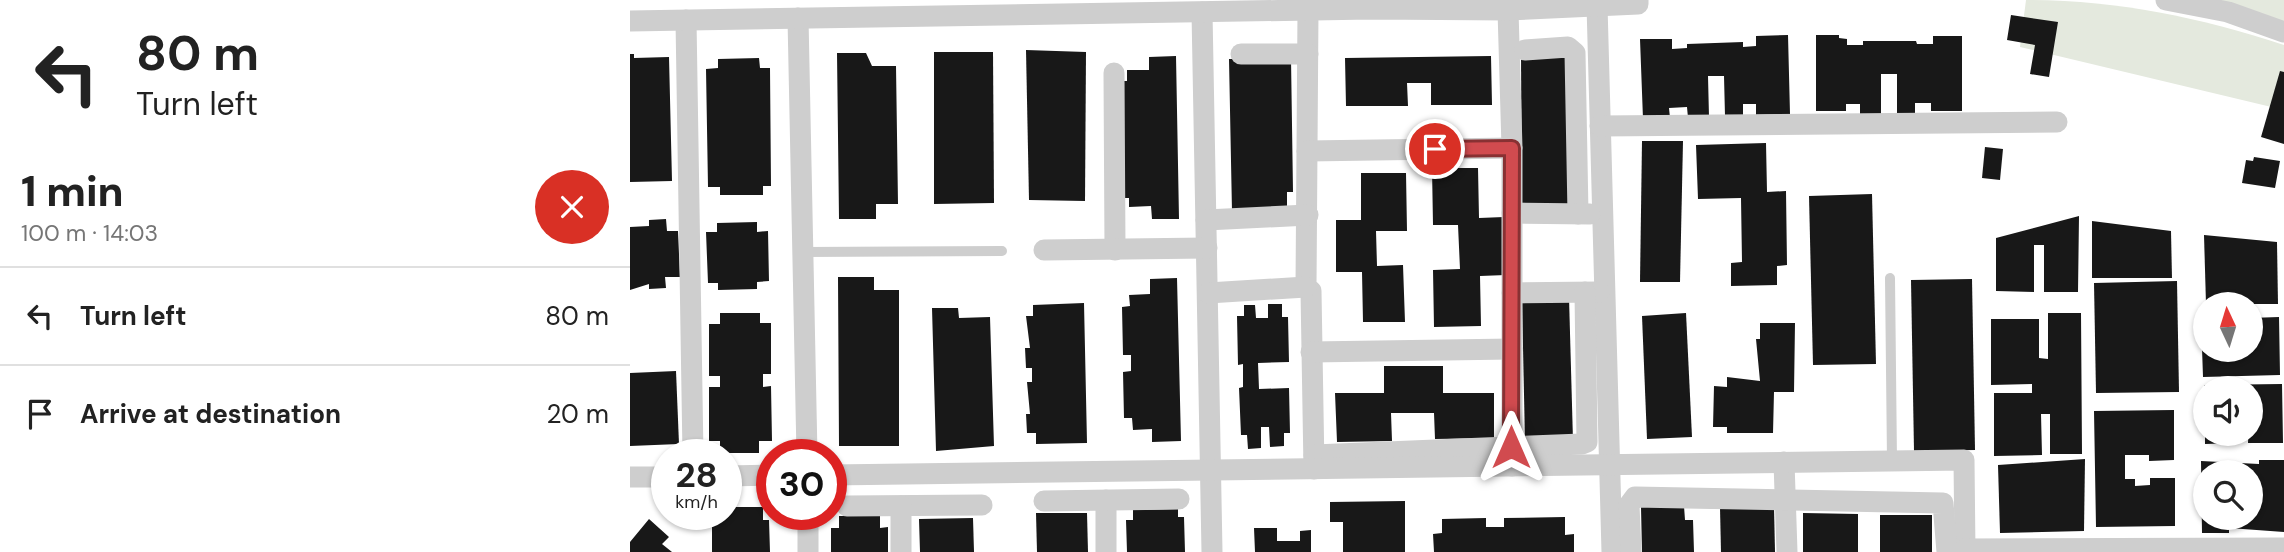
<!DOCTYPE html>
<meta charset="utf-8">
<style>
:root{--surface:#fff;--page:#f6f6f6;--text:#222;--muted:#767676;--line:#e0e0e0}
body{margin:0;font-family:"DM Sans",sans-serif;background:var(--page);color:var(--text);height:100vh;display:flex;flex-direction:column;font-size:26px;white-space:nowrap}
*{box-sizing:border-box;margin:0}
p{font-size:23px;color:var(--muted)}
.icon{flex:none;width:38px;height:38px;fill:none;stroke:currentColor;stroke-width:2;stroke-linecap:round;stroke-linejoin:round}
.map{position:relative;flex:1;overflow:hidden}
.side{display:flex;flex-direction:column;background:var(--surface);width:630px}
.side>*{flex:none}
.hud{background:#fff;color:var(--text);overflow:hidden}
.needle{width:46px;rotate:356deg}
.fabs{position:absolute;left:1563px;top:292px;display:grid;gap:14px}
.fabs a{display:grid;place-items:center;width:70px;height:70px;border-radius:50%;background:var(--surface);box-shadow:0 2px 5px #0004;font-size:35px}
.speed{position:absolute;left:21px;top:439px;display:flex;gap:14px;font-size:35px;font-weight:700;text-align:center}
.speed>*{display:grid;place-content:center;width:91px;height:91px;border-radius:50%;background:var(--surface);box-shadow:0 2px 5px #0004;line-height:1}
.speed small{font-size:18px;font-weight:400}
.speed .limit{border:10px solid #d22;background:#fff;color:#111}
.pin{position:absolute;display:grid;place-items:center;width:60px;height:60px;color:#fff;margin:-30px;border:4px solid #fff;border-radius:50%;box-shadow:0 2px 7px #0007}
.me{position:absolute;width:77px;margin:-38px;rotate:0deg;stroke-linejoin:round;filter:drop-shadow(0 0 5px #0008)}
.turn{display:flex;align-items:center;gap:24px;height:147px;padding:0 21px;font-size:32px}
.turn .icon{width:91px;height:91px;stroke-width:2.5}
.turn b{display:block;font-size:49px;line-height:60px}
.round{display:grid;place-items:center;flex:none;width:74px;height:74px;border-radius:37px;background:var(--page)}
.head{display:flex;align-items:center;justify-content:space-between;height:119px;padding:0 21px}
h1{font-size:42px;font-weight:800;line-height:52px}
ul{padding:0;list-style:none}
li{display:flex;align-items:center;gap:21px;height:98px;padding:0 21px;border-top:2px solid var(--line)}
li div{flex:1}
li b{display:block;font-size:26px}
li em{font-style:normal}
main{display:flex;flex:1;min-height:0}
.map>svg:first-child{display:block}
.green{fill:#e4e9de}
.building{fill:#181818;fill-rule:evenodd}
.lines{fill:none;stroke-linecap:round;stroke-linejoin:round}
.service{stroke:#cecece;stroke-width:10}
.minor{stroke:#cecece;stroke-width:21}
.route-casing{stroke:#883133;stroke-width:18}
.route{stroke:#d14b4f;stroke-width:12}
</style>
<main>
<section class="side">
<div class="hud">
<div class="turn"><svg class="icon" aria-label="left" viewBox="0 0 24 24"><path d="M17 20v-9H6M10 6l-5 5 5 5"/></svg><div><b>80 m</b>Turn left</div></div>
</div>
<div class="head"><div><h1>1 min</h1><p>100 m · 14:03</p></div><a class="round" style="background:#d93025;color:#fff"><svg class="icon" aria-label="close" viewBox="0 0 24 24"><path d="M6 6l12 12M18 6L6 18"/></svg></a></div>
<ul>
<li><svg class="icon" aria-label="left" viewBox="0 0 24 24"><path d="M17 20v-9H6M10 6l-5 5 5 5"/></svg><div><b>Turn left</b></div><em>80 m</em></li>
<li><svg class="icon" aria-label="arrive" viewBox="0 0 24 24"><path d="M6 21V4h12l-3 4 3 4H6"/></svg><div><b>Arrive at destination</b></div><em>20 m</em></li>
</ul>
</section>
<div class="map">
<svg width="1654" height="552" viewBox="0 0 1654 552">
<rect width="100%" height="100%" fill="#fff"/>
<!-- green -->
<g class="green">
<path d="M1396,0C1485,0 1569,17 1654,45V110L1390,47Z"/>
<path d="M1571,0H1654V22Z"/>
</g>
<!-- building -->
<g class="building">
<path d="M1381,15L1428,22L1419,77L1400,74L1405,45L1377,40Z"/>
<path d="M1158,35L1160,114L1126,115V104H1113V116H1095L1094,76H1078L1079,117L1058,118L1057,107L1039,108L1040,118L1013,119L1010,39H1042V49L1057,48V44L1113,42V47L1126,46V36Z"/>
<path d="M1186,35H1209V38L1217,39V45H1233V41H1286L1287,44H1303V36H1332V111H1301V103H1285V113H1267V74H1251V114H1230V104H1216V111H1186Z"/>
<path d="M396,50L456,52L455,201L399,200Z"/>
<path d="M304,52H363L364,203L304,204Z"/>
<path d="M207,53H236L242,66H266L268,204H246V219H209Z"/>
<path d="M0,54H4V58L39,57L42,181L0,182Z"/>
<path d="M546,56L549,219H522L521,206L499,207V198H493L491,81H497V70H519V57Z"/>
<path d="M861,56L862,105H801V83H777L778,106H716L715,58Z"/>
<path d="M891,57H939L940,207L892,208Z"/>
<path d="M129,58L130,68H140L141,186H133V195H90V187H78L76,69L88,68V59Z"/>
<path d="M661,58L663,192H657V211L602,212L599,59Z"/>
<path d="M1650,71L1654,72V144L1631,137Z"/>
<path d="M1012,141H1053L1050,282H1010Z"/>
<path d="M1136,143L1137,192L1156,191L1157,265L1147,266V285L1101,286V263L1112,262L1111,198L1068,199L1066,145Z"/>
<path d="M1355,147L1373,149L1370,180L1352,178Z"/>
<path d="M1624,157L1650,161L1645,188L1612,183L1616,160L1623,161Z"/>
<path d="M802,168H848L849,218L874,217L876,275L850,276L851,326L804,327L803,270L830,269L828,225H803Z"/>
<path d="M731,173H776L777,231H746L747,266L773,265L775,322H733L732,272H706V220H731Z"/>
<path d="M1242,194L1246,364L1183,365L1179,196Z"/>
<path d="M1449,216L1448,292H1414V245H1404V292L1366,291V238Z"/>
<path d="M36,219L37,231H48L50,277H35L36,288L19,289V284L0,290V227L19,226V220Z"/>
<path d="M1462,221L1541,231L1542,278H1462Z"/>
<path d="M127,222V232L138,231L139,281L127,282V289L88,290V283H78L76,232H87V223Z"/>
<path d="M1574,235L1647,242L1648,304H1576Z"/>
<path d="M208,277H244V290H269V446H209Z"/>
<path d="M547,278L551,441L522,442V429L503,430L502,418H494L493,372L501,371V355H493L492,307L500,306L499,295L520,294V279Z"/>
<path d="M1342,279L1345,450L1284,451L1281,280Z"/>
<path d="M1547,281L1549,392L1466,393L1464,283Z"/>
<path d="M939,297L943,441L895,442L892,299Z"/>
<path d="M454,303L457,443L406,444V433H397L396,414H400L397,382H402V368H396L395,348H400L396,316H403V305Z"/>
<path d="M638,304H652V317H658L659,362L628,363L629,389L659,388L660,433H654V446L640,447L639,427H631V448L618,449L617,435H611L609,388L613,387V364L608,365L607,316H614V305H625L626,318H638Z"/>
<path d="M302,308H328L329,318L360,317L364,446L306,451Z"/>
<path d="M90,313H130V323H141V374H133V387L141,386L142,441H129V453H90V441H79V387H90V376H79V324H90Z"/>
<path d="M1056,313L1062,437L1017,439L1012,316Z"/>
<path d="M1418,313H1451L1452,454H1420V414H1411L1412,455L1364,456V393H1402V384L1361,385V319H1409V358L1418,359Z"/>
<path d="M1649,317L1650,375L1573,377L1571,319H1575V350H1620V318Z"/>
<path d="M1130,323H1165L1164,392H1144L1143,433H1097V427H1083L1084,386L1097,387V377L1130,381L1126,339H1130Z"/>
<path d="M754,366H813V393H864V438L805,439L804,413H761L762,441L707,442L705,393H754Z"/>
<path d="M46,371L49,444L0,446V373Z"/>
<path d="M1652,384L1653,443H1618L1620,388H1574V385Z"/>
<path d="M1544,410V460L1519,461V455H1495V479H1505V486L1520,485V478H1545V526L1466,527L1464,411Z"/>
<path d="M1575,434H1606V443L1575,444Z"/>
<path d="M1455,459L1454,531L1370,533L1368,465Z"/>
<path d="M1629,460H1654V532L1599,528V533H1572L1571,461L1629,464ZM1575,472H1620V518H1575Z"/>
<path d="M775,501V552H713V522H700V502Z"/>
<path d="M1054,506L1055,520H1063L1064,552H1012L1011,507Z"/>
<path d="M1144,506L1145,552H1091L1090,507Z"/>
<path d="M96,507H133V520H139L140,552H82V521H90L91,514H96Z"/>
<path d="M548,509V517H554L555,552H497L496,520H503V510Z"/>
<path d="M406,513H457L458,552H407Z"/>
<path d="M1173,513L1228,514V552H1173Z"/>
<rect x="1250" y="515" width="52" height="37"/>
<path d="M209,516H250V528L258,527V552H201V528H209Z"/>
<path d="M935,517V535L944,534V552H804L803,534L812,533V519L856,518V527H874V518Z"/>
<path d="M343,518L344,552H290L289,519Z"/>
<path d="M19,519L39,537L32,544L42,552H0V542Z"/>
<path d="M624,528H647V541H670V531L681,530V552H625Z"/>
</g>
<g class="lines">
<!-- service -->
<g class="service">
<path d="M173,252L372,251"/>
<path d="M1260,278L1262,461"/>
</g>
<!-- minor -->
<g class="minor">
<path d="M1536,0L1598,12L1654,32"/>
<path d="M967,5L982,552"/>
<path d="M678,10L676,287L681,291L684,469"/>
<path d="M878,10L882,148V466"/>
<path d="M572,12L582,552"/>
<path d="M168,18L177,455"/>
<path d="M56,20L63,455"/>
<path d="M0,21L741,9L878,10L1008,4V0"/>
<path d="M895,50L938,47L945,53L948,214"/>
<path d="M611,54H678"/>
<path d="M484,73L485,250"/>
<path d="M970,126L1427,122"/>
<path d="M677,151L882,148"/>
<path d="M882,213L960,214"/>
<path d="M576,220L678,215"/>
<path d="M414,250L577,248"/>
<path d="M578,293L676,287"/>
<path d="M882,293L969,292"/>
<path d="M681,352L882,349"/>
<path d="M684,455L952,444L957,442L955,292"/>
<path d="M1154,462L1157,552"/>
<path d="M201,475L1334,460L1335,552"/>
<path d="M96,476L142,475"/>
<path d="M0,477H37"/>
<path d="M476,500V552"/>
<path d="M414,501L549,499"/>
<path d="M217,506L352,505"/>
<path d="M271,506V552"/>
<path d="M178,514V552"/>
<path d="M1335,549L1654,548"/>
<path d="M1001,552L999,505L1005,497L1313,503L1317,552"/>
</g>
</g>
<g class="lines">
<!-- route casing -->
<g class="route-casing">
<path id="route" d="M805,149L882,148L881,447"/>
</g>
<!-- route -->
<use href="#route" class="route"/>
</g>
</svg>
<div class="fabs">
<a><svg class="needle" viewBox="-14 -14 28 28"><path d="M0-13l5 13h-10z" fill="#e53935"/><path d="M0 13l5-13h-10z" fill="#767676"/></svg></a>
<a><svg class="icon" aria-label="sound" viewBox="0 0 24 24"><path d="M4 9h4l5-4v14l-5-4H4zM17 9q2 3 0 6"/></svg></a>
<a><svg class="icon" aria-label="search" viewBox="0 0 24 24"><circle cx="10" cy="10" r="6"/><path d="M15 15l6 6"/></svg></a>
</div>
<div class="speed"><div>28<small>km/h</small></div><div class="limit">30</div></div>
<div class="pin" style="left:805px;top:149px;background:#d93025"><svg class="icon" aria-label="arrive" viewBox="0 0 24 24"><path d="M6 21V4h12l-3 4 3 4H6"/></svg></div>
<svg class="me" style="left:881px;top:447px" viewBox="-20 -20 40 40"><path d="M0-17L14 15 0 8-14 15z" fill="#d14b4f" stroke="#fff" stroke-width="4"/></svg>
</div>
</main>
